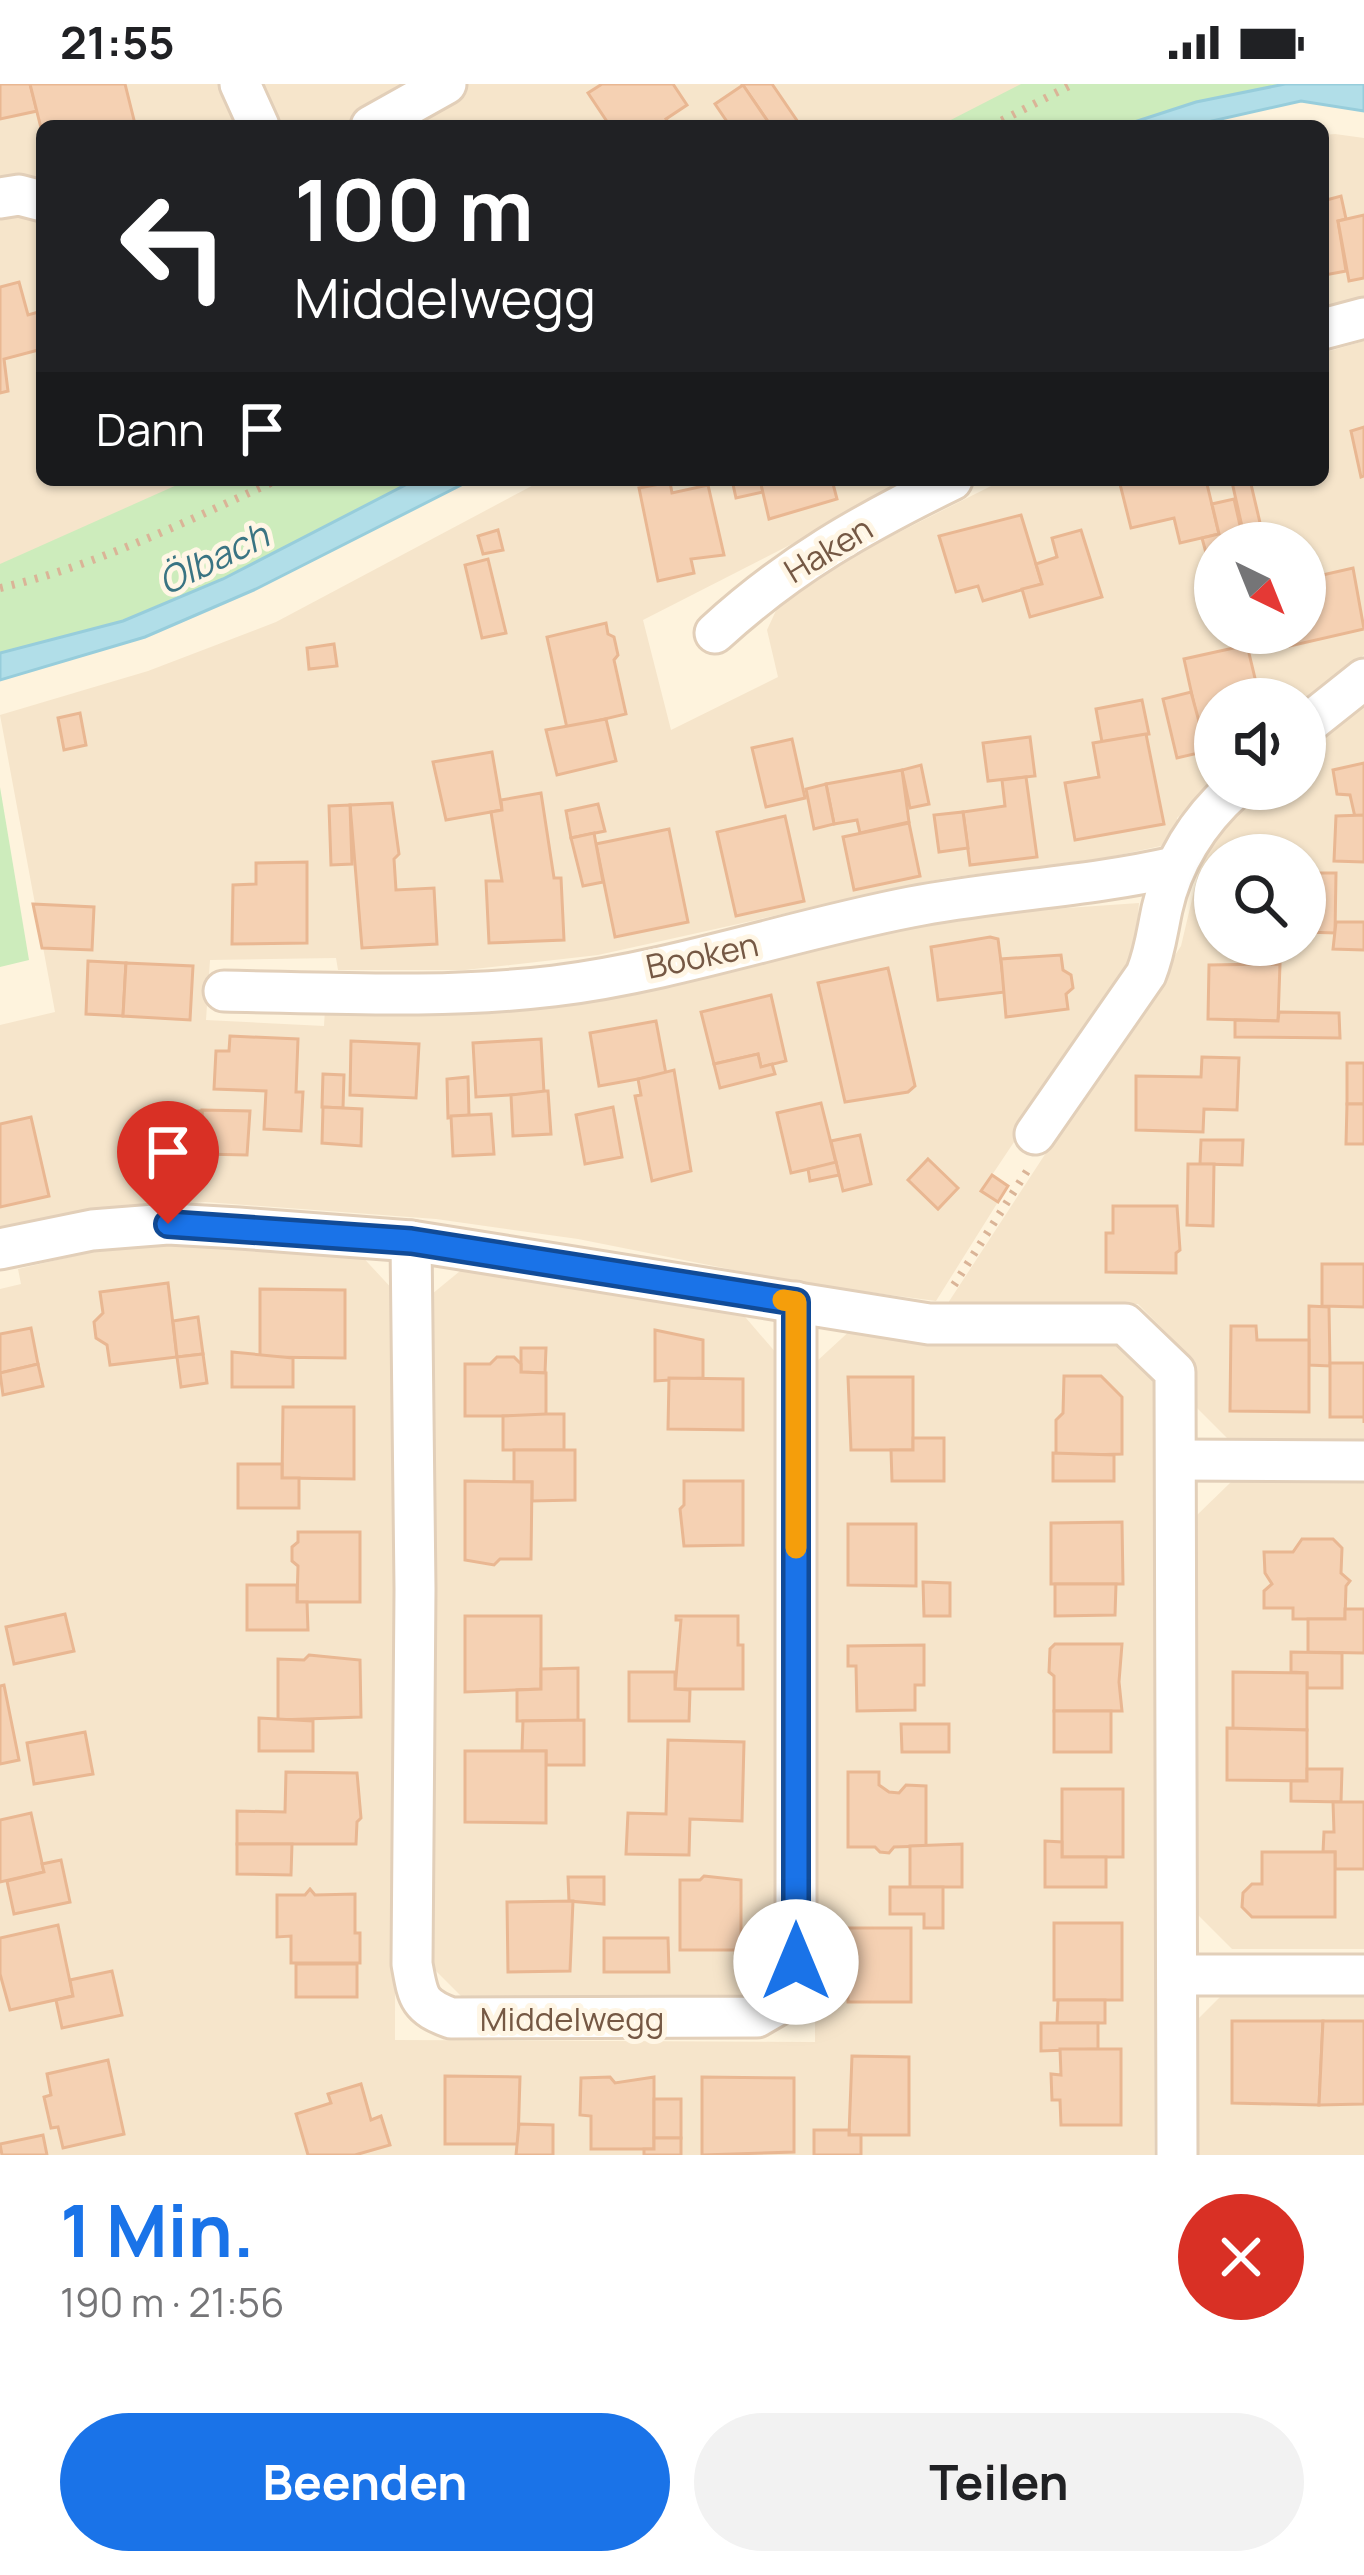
<!DOCTYPE html>
<html lang="de">
<meta charset="utf-8">
<style>
:root{--surface:#fff;--page:#f2f2f2;--text:#202124;--muted:#757577;--accent:#1a73e8}
body{margin:0;font-family:Manrope,sans-serif;background:var(--page);color:var(--text);height:100vh;display:flex;flex-direction:column;font-size:45px;white-space:nowrap}
*{box-sizing:border-box;margin:0}
p{font-size:39px;color:var(--muted)}
.icon{flex:none;width:66px;height:66px;fill:none;stroke:currentColor;stroke-width:2;stroke-linecap:round;stroke-linejoin:round}
.map{position:relative;height:2071px;overflow:hidden}
.side{display:flex;flex-direction:column;background:var(--surface);flex:1}
.side>*{flex:none}
.banner{position:absolute;left:36px;top:36px;width:1293px;height:366px;border-radius:18px;box-shadow:0 3px 9px #0004;background:#202124;color:#fff;overflow:hidden}
.needle{width:78px;rotate:137deg}
.buttons{position:absolute;left:1194px;top:438px;display:grid;gap:24px}
.buttons a{display:grid;place-items:center;width:132px;height:132px;border-radius:50%;background:var(--surface);box-shadow:0 3px 9px #0004;font-size:60px}
.pin{position:absolute;display:grid;place-items:center;width:102px;height:102px;color:#fff;margin:-123px -51px;border-radius:50% 50% 50% 0;rotate:-45deg;box-shadow:0 0 12px #0007}
.pin .icon{rotate:45deg}
.me{position:absolute;width:132px;margin:-66px;rotate:0deg;stroke-linejoin:round;filter:drop-shadow(0 0 9px #0008)}
.turn{display:flex;align-items:center;gap:42px;height:252px;padding:0 60px;font-size:54px}
.turn .icon{width:156px;height:156px;stroke-width:2.5}
.turn b{display:block;font-size:84px;line-height:102px}
.then{display:flex;align-items:center;height:114px;padding:0 60px;background:#0003;gap:24px;font-size:45px}
.round{display:grid;place-items:center;flex:none;width:126px;height:126px;border-radius:63px;background:var(--page)}
.head{display:flex;align-items:center;justify-content:space-between;height:204px;padding:0 60px}
h1{font-size:72px;font-weight:700;line-height:90px;color:var(--accent)}
.button{display:flex;gap:24px;margin-top:auto;padding:24px 60px}
.button a{flex:1;height:138px;border-radius:72px;background:var(--accent);color:#fff;font-size:48px;font-weight:700;line-height:138px;text-align:center}
.button a+a{background:var(--page);color:var(--text)}
.status{display:flex;justify-content:space-between;align-items:center;height:84px;padding:0 60px;background:var(--surface);direction:ltr}
.status svg{height:33px;fill:currentColor}
.map>svg:first-child{display:block}
.residential{fill:#f6e5cb;fill-rule:evenodd}
.green{fill:#cdecbc}
.water{fill:#b1dee8;stroke:#97cddb;stroke-width:3}
.building{fill:#f5d1b3;stroke:#e9b792;stroke-width:3}
.lines{fill:none;stroke-linecap:round;stroke-linejoin:round}
.minor-casing{stroke:#e2cfb9;stroke-width:45}
.path{stroke:#dab497;stroke-width:8;stroke-dasharray:3 9;stroke-linecap:butt}
.minor{stroke:#fff;stroke-width:39}
.route-casing{stroke:#114b97;stroke-width:30}
.route{stroke:#1a73e8;stroke-width:21}
.slow{stroke:#f59e0b;stroke-width:21}
.labels{text-anchor:middle;dominant-baseline:central;stroke-width:10;stroke-linejoin:round;paint-order:stroke}
.street-label{font-size:33px;fill:#755844;stroke:#fff6e5}
.water-label{font-size:36px;font-style:italic;fill:#3a7483;stroke:#fff6e5}
</style>
<div class="status"><b>21:55</b><svg viewBox="0 0 49 12"><path d="M0 12V9h3v3zM5 12V6h3v6zM10 12V3h3v9zM15 12V0h3v12zM26 1h20v11H26zM47 4h2v5h-2z"/></svg></div>
<div class="map">
<svg width="1364" height="2071" viewBox="0 0 1364 2071">
<rect width="100%" height="100%" fill="#fef3dd"/>
<!-- residential -->
<g class="residential">
<path d="M0,0H1050L966,42H42V396H229L0,486Z"/>
<path d="M1335,50L1364,54V216L1323,228V51Z"/>
<path d="M1364,257V571L1305,616L1215,615V698L1177,734L1179,745L1161,762L1105,774L945,794L598,871L465,886H338L336,874L210,876L206,936L324,942L325,925L872,851L1009,828L1139,819L1134,878L982,1106L998,1118L936,1217L799,1199L578,1155L436,1135L205,1118L94,1129L0,1150V941L55,928L0,631L148,587L276,538L543,396H917L643,536L671,646L778,593L767,546L786,505L1003,396H1323V269ZM1215,459H1305V549H1215Z"/>
<path d="M1364,616V1360H1233L1194,1321L1195,1278L1138,1220L948,1219L1181,862L1202,773L1229,736L1263,705H1305V667ZM1215,771H1305V861H1215Z"/>
<path d="M213,1156L357,1167L396,1209L395,1956L815,1958L816,1278L854,1243L1117,1257L1157,1298L1154,2071H0V1205L21,1200L18,1185L100,1166Z"/>
<path d="M471,1178L740,1227L777,1270V1882L739,1921L469,1920L432,1883V1210Z"/>
<path d="M1232,1397L1364,1398V1865H1232L1194,1827V1434Z"/>
<path d="M1231,1902L1364,1903V2071H1196L1194,1939Z"/>
</g>
<!-- green -->
<g class="green">
<path d="M1021,0H1285L1196,18L1122,42H939Z"/>
<path d="M188,396H415L223,495L123,537L0,569V480Z"/>
<path d="M0,703L29,876L0,883Z"/>
</g>
<!-- water -->
<g class="water">
<path d="M1285,0H1364V27L1301,17L1190,42H1122L1196,18Z"/>
<path d="M415,396H471L256,505L145,553L0,596V569L123,537L223,495Z"/>
</g>
<!-- building -->
<g class="building">
<path d="M0,0H30L37,27L0,35Z"/>
<path d="M30,0H125L135,40L42,42V48Z"/>
<path d="M602,0H673L687,21L666,35L671,42H610L588,9Z"/>
<path d="M742,0H772L798,38L791,42H771Z"/>
<path d="M743,1L771,42H730L715,20Z"/>
<path d="M1341,112L1346,135L1338,137L1346,187L1325,191L1323,117Z"/>
<path d="M1364,131V194L1349,197L1338,137Z"/>
<path d="M19,198L28,231L42,227V265L4,275L8,307L0,309V203Z"/>
<path d="M1364,343V392L1361,393L1351,347Z"/>
<path d="M732,396H760L763,408L736,414Z"/>
<path d="M760,396H832L837,415L769,435Z"/>
<path d="M1119,396H1206L1219,450L1180,459L1174,434L1131,444Z"/>
<path d="M1250,396L1261,443L1243,447L1232,398Z"/>
<path d="M670,398L672,409L708,401L724,471L691,475L694,489L658,497L639,404Z"/>
<path d="M1234,415L1244,459H1215V479L1209,480L1202,454L1219,450L1212,420Z"/>
<path d="M1021,431L1042,500L983,517L978,502L956,508L939,452Z"/>
<path d="M1276,443L1280,459H1244L1243,452Z"/>
<path d="M498,446L503,466L483,470L478,452Z"/>
<path d="M1081,446L1102,513L1030,533L1022,505L1042,500L1036,480L1057,473L1052,454Z"/>
<path d="M488,475L506,549L482,554L465,481Z"/>
<path d="M1353,484L1364,545L1290,562L1288,549H1305V495Z"/>
<path d="M606,539L608,550L614,553L618,571L614,576L626,630L567,644L547,553Z"/>
<path d="M334,560L337,582L309,585L307,564Z"/>
<path d="M1247,561L1260,615H1215V639L1199,643L1184,575Z"/>
<path d="M1191,608L1207,667L1177,674L1163,615Z"/>
<path d="M1142,616L1149,650L1102,658L1096,625Z"/>
<path d="M80,629L86,661L64,666L58,634Z"/>
<path d="M606,635L616,677L557,691L546,646Z"/>
<path d="M1146,650L1164,740L1075,756L1065,699L1099,693L1093,659Z"/>
<path d="M1030,653L1035,692L988,697L983,659Z"/>
<path d="M792,655L805,714L766,723L752,664Z"/>
<path d="M492,668L502,726L446,736L433,678Z"/>
<path d="M1364,679V731L1355,733L1350,711L1337,710L1333,686Z"/>
<path d="M921,681L929,720L910,724L902,686Z"/>
<path d="M902,686L909,738L860,749L857,736L834,740L826,700Z"/>
<path d="M1026,693L1037,773L970,781L963,728L1005,722L1002,696Z"/>
<path d="M826,700L834,740L814,745L806,705Z"/>
<path d="M541,709L554,794H561L564,856L489,859L486,797H502L491,728L502,726L501,716Z"/>
<path d="M392,719L399,770L394,775L396,806L434,804L437,860L362,864L350,721Z"/>
<path d="M598,720L605,747L571,754L566,727Z"/>
<path d="M350,721L352,780L331,781L329,722Z"/>
<path d="M963,728L968,764L939,768L934,731Z"/>
<path d="M1364,731V778L1334,777L1336,732Z"/>
<path d="M785,732L804,817L736,832L717,748Z"/>
<path d="M909,739L920,792L854,806L843,753Z"/>
<path d="M669,745L688,838L615,853L596,760Z"/>
<path d="M594,749L603,798L583,802L571,754Z"/>
<path d="M307,778V859L232,860L233,801L256,800V779Z"/>
<path d="M1305,789H1336L1335,849L1305,848Z"/>
<path d="M33,820L94,823L92,866L42,864Z"/>
<path d="M1336,838H1364V866L1333,865Z"/>
<path d="M990,853L998,855L1005,908L938,916L931,863Z"/>
<path d="M1061,871L1063,886L1071,891L1073,904L1066,910L1068,925L1006,933L1001,875Z"/>
<path d="M88,877L126,879L123,932L86,930Z"/>
<path d="M126,879L193,882L190,936L123,932Z"/>
<path d="M1280,880L1278,937L1208,935L1209,881Z"/>
<path d="M888,884L915,1002L908,1008L845,1018L818,899Z"/>
<path d="M771,911L786,977L761,983L758,970L714,980L701,928Z"/>
<path d="M1279,928L1339,929L1340,954L1235,953V936L1278,937Z"/>
<path d="M656,937L666,990L599,1002L590,949Z"/>
<path d="M230,952L298,955L296,1008H303L301,1047L264,1045L266,1007L214,1005L216,967H229Z"/>
<path d="M541,955L544,1009L476,1013L473,959Z"/>
<path d="M351,957L419,960L416,1014L350,1011Z"/>
<path d="M758,970L761,983L772,980L775,990L720,1004L714,980Z"/>
<path d="M1202,973L1239,974L1237,1026L1204,1025L1203,1048L1136,1046V992L1201,993Z"/>
<rect x="1347" y="979" width="17" height="41"/>
<path d="M674,986L691,1087L652,1097L635,1012L641,1011L638,995Z"/>
<path d="M323,990L344,991L343,1024L322,1023Z"/>
<path d="M468,993L469,1031L448,1034L447,995Z"/>
<path d="M545,1007H548L551,1050L513,1052L511,1011Z"/>
<path d="M821,1019L836,1079L791,1089L777,1029Z"/>
<path d="M1347,1020H1364V1060H1346Z"/>
<path d="M323,1023L362,1025L361,1062L322,1059Z"/>
<path d="M613,1023L622,1073L585,1080L576,1031Z"/>
<path d="M202,1026L250,1027L247,1071L202,1070Z"/>
<path d="M175,1027H202V1070L174,1069Z"/>
<path d="M491,1030L494,1070L453,1072L451,1032Z"/>
<path d="M31,1033L49,1112L0,1123V1040Z"/>
<path d="M860,1051L871,1100L843,1107L831,1057Z"/>
<path d="M1201,1056H1243L1242,1081L1200,1080Z"/>
<path d="M928,1075L958,1104L938,1125L908,1096Z"/>
<path d="M836,1078L839,1091L810,1097L808,1085Z"/>
<path d="M1188,1080H1214L1213,1142L1187,1141Z"/>
<path d="M992,1091L1008,1102L998,1118L981,1107Z"/>
<path d="M1113,1122H1177L1180,1166L1176,1169V1189L1106,1188V1149H1113Z"/>
<path d="M1322,1180H1364V1223L1322,1222Z"/>
<path d="M168,1199L177,1273L110,1281L107,1261L96,1254L94,1238L103,1229L100,1208Z"/>
<path d="M260,1205L345,1206V1274L260,1273Z"/>
<path d="M1309,1222L1329,1223L1330,1282L1309,1281Z"/>
<path d="M198,1233L203,1270L177,1273L173,1237Z"/>
<path d="M1231,1242H1256L1257,1256H1309V1328L1230,1327Z"/>
<path d="M31,1244L38,1280L0,1289V1250Z"/>
<path d="M655,1246L703,1256V1294L655,1297Z"/>
<path d="M521,1264H546L545,1289L521,1288Z"/>
<path d="M232,1268L293,1274V1303H232Z"/>
<path d="M203,1270L207,1299L181,1303L177,1273Z"/>
<path d="M497,1273H514L521,1280V1288L546,1289V1332H465V1280H490Z"/>
<path d="M1330,1279H1364V1339V1333H1330Z"/>
<path d="M38,1280L43,1302L3,1311L0,1289Z"/>
<path d="M1064,1292H1101L1122,1313V1370L1056,1372V1336L1063,1329Z"/>
<path d="M848,1293H913V1366H851Z"/>
<path d="M669,1294L743,1295V1346L668,1345Z"/>
<path d="M283,1323H354V1395L282,1394Z"/>
<path d="M546,1330H564V1366H503V1332Z"/>
<path d="M913,1354H944V1397H892L891,1366H913Z"/>
<path d="M514,1366H575V1416L532,1417V1398H514Z"/>
<path d="M1053,1369L1114,1371V1397H1053Z"/>
<path d="M238,1380H282V1394H299V1424H238Z"/>
<path d="M465,1397L532,1398L531,1475H500L494,1481L465,1476Z"/>
<path d="M684,1397H743V1461L684,1462L680,1425L684,1421Z"/>
<path d="M1122,1438L1123,1500H1051V1439Z"/>
<path d="M848,1440H916V1502L848,1501Z"/>
<path d="M298,1448H360V1518H297L298,1482L292,1477V1463L298,1458Z"/>
<path d="M1302,1455H1333L1342,1464L1341,1489L1350,1497L1346,1502L1345,1535H1293V1524H1264V1507L1272,1500L1265,1489L1264,1468H1293Z"/>
<path d="M923,1498L950,1499V1532H924Z"/>
<path d="M1055,1500H1116L1115,1531L1055,1532Z"/>
<path d="M247,1501H297V1518H307L308,1546H247Z"/>
<path d="M1345,1525H1364V1569L1308,1568V1535H1345Z"/>
<path d="M65,1530L74,1567L14,1580L6,1543Z"/>
<path d="M465,1532H541V1605L465,1608Z"/>
<path d="M676,1532H738V1561H743V1605H675L681,1536H676Z"/>
<path d="M1055,1560H1122L1119,1598L1122,1627H1054V1592L1049,1588L1050,1565Z"/>
<path d="M924,1561V1601H915V1626L857,1627L856,1582H848V1562Z"/>
<path d="M1291,1568L1342,1569V1604H1307V1589L1291,1588Z"/>
<path d="M309,1571L360,1576L361,1633L278,1636V1575L304,1576Z"/>
<path d="M578,1584V1637H517V1606L541,1605V1585Z"/>
<path d="M629,1588H675V1605L690,1606L689,1637H629Z"/>
<path d="M1233,1588L1307,1589V1646H1233Z"/>
<path d="M4,1601L19,1676L0,1680V1602Z"/>
<rect x="1054" y="1627" width="57" height="41"/>
<path d="M259,1634L313,1637V1667H259Z"/>
<path d="M584,1636V1681H546V1667H522L523,1637Z"/>
<path d="M901,1640H949V1668H902Z"/>
<path d="M1227,1644L1307,1646V1697L1227,1696Z"/>
<path d="M85,1648L93,1690L34,1700L27,1659Z"/>
<path d="M668,1656L744,1658L742,1737L690,1735L689,1771L626,1770L628,1729L666,1730Z"/>
<path d="M465,1667H546V1739L465,1738Z"/>
<path d="M1307,1685H1342L1341,1718L1291,1717V1697H1307Z"/>
<path d="M286,1688L357,1689L361,1734L357,1738L356,1760H237V1727L285,1728Z"/>
<path d="M848,1688H879V1701L889,1708L899,1709L906,1701L926,1702V1762L894,1763L889,1769L880,1768L875,1763H848Z"/>
<rect x="1062" y="1705" width="61" height="68"/>
<path d="M1333,1718H1364V1785H1335V1768H1323L1324,1748H1334Z"/>
<path d="M31,1729L44,1788L0,1798V1736Z"/>
<path d="M1045,1757L1062,1758V1773H1106V1803H1045Z"/>
<path d="M237,1760H292L291,1791L237,1790Z"/>
<path d="M962,1760V1803H910V1762Z"/>
<path d="M1262,1768H1335V1833H1252L1242,1823L1243,1809L1252,1800H1262Z"/>
<path d="M61,1776L70,1818L14,1830L7,1797L44,1788L42,1780Z"/>
<path d="M704,1792L741,1796V1866H680V1796H700Z"/>
<path d="M568,1793H604V1820L569,1817Z"/>
<path d="M890,1803H943V1844H924V1830H890Z"/>
<path d="M310,1805L315,1811L355,1810V1849H360V1879H291V1852L277,1853V1811H305Z"/>
<path d="M573,1817L570,1887L508,1888L507,1818Z"/>
<rect x="1054" y="1839" width="68" height="77"/>
<path d="M58,1841L73,1912L10,1926L0,1890V1854Z"/>
<path d="M848,1844H911V1918H848V1910L836,1898L853,1882Z"/>
<path d="M604,1854H668L669,1888H604Z"/>
<rect x="296" y="1880" width="61" height="33"/>
<path d="M112,1887L122,1931L62,1944L56,1916L73,1912L70,1896Z"/>
<path d="M1058,1916H1105V1939H1057Z"/>
<path d="M1232,1937H1323L1319,2021L1232,2019Z"/>
<path d="M1323,1937H1364V2020L1319,2021Z"/>
<path d="M1041,1939H1098V1965L1041,1967Z"/>
<path d="M1060,1965H1121V2041H1061L1060,2016H1052L1051,1990L1061,1991Z"/>
<path d="M852,1972L909,1973V2051H849Z"/>
<path d="M108,1976L124,2050L63,2064L58,2043L51,2044L44,2013L51,2011L47,1990Z"/>
<path d="M445,1992L520,1993L518,2060H445Z"/>
<path d="M610,1993L615,1999L654,1993V2065H591V2032L580,2031L581,1994Z"/>
<path d="M702,1993L794,1994V2068L702,2071Z"/>
<path d="M361,2000L371,2036L381,2032L390,2061L355,2071H308L296,2030L331,2019L328,2010Z"/>
<rect x="654" y="2015" width="27" height="39"/>
<path d="M519,2040L553,2041V2071H516Z"/>
<path d="M814,2046H849V2051H861V2071H814Z"/>
<path d="M43,2051L47,2071H2L0,2060Z"/>
<path d="M654,2054H681V2071H644V2065H654Z"/>
</g>
<g class="lines">
<!-- minor casing -->
<g class="minor-casing">
<g id="minor">
<path d="M240,0L259,42"/>
<path d="M371,42L446,0"/>
<path d="M0,114L19,111L42,117"/>
<path d="M1323,245L1364,234"/>
<path d="M715,549C789,481 862,440 952,396"/>
<path d="M1305,642L1364,595"/>
<path d="M224,907C334,909 445,915 554,902C675,887 792,846 911,823C998,806 1087,803 1174,783"/>
<path d="M1035,1050L1146,890C1155,868 1157,848 1162,825C1172,779 1198,737 1234,705"/>
<path d="M411,1157L415,1505L412,1880C418,1913 418,1922 451,1934L757,1933L788,1915L796,1878V1218"/>
<path d="M0,1165L92,1146L168,1140L239,1144L411,1157L929,1240H1125L1175,1288L1177,2071"/>
<path d="M1178,1376L1364,1377"/>
<path d="M1178,1891H1364"/>
</g>
</g>
<!-- path -->
<g class="path">
<path d="M991,42L1073,0"/>
<path d="M0,504C96,482 187,437 277,396"/>
<path d="M954,1201L1027,1087"/>
</g>
<!-- minor -->
<use href="#minor" class="minor"/>
</g>
<g class="lines">
<!-- route casing -->
<g class="route-casing">
<path id="route" d="M168,1140L411,1157L796,1218V1878"/>
</g>
<!-- route -->
<use href="#route" class="route"/>
<!-- slow -->
<path class="slow" d="M783,1216L796,1218V1464"/>
</g>
<g class="labels">
<!-- street labels -->
<g class="street-label">
<text transform="translate(828 465) rotate(-31)">Haken</text>
<text transform="translate(702 871) rotate(-12)">Booken</text>
<text x="572" y="1934">Middelwegg</text>
</g>
<!-- water labels -->
<g class="water-label">
<text transform="translate(213 474) rotate(-26)">Ölbach</text>
</g>
</g>
</svg>
<div class="buttons">
<a><svg class="needle" viewBox="-14 -14 28 28"><path d="M0-13l5 13h-10z" fill="#e53935"/><path d="M0 13l5-13h-10z" fill="#757577"/></svg></a>
<a><svg class="icon" aria-label="sound" viewBox="0 0 24 24"><path d="M4 9h4l5-4v14l-5-4H4zM17 9q2 3 0 6"/></svg></a>
<a><svg class="icon" aria-label="search" viewBox="0 0 24 24"><circle cx="10" cy="10" r="6"/><path d="M15 15l6 6"/></svg></a>
</div>
<div class="pin" style="left:168px;top:1140px;background:#d93025"><svg class="icon" aria-label="arrive" viewBox="0 0 24 24"><path d="M6 21V4h12l-3 4 3 4H6"/></svg></div>
<svg class="me" style="left:796px;top:1878px" viewBox="-20 -20 40 40"><circle r="19" fill="#fff"/><path d="M0-13L10 11 0 6-10 11z" fill="#1a73e8"/></svg>
<div class="banner">
<div class="turn"><svg class="icon" aria-label="left" viewBox="0 0 24 24"><path d="M17 20v-9H6M10 6l-5 5 5 5"/></svg><div><b>100 m</b>Middelwegg</div></div>
<div class="then">Dann<svg class="icon" aria-label="arrive" viewBox="0 0 24 24"><path d="M6 21V4h12l-3 4 3 4H6"/></svg></div>
</div>
</div>
<section class="side">
<div class="head"><div><h1>1 Min.</h1><p>190 m · 21:56</p></div><a class="round" style="background:#d93025;color:#fff"><svg class="icon" aria-label="close" viewBox="0 0 24 24"><path d="M6 6l12 12M18 6L6 18"/></svg></a></div>
<div class="button"><a>Beenden</a><a>Teilen</a></div>
</section>
